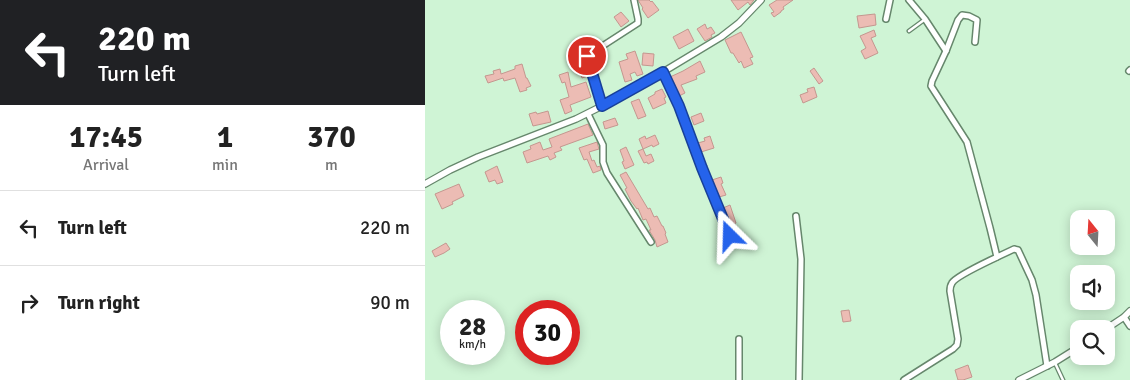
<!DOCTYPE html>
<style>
:root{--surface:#fff;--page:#f2f2f2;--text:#222;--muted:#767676;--line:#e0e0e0}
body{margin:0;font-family:Signika,sans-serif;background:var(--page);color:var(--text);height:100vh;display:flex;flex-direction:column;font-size:19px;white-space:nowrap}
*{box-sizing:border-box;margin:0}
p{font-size:16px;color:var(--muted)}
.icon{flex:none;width:28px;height:28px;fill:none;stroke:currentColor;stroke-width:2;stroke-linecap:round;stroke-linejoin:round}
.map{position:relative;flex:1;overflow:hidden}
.sheet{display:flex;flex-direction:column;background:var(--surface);width:425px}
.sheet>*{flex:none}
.hud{background:#202124;color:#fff;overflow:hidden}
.needle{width:32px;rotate:342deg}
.fabs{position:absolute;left:645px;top:210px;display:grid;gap:10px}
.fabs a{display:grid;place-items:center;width:45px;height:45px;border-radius:10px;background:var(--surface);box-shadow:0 2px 12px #0003;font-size:25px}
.speed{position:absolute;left:15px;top:300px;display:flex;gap:10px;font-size:25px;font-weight:700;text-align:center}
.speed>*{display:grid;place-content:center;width:65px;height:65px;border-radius:50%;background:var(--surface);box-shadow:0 2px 12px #0003;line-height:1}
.speed small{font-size:12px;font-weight:400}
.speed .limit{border:8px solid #d22;background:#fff;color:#111}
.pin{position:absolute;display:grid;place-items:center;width:42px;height:42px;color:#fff;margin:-21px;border:2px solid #fff;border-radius:50%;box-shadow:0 1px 5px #0007}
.me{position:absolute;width:55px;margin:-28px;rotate:338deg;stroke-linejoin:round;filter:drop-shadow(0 0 4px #0008)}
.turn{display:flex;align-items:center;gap:18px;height:105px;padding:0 15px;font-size:22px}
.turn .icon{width:65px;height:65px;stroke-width:2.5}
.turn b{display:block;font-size:35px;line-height:42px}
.eta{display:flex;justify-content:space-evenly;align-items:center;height:85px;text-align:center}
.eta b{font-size:30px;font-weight:700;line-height:35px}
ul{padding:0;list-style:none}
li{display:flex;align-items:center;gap:15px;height:75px;padding:0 15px;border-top:1px solid var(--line)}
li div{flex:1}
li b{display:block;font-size:19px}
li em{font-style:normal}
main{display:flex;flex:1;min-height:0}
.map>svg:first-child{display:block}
.building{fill:#ecbcb4;stroke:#c4978f}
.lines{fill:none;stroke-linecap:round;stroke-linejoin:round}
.service-casing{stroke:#66876c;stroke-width:5}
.minor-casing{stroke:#66876c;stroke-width:8}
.tertiary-casing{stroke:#66876c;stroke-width:8}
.service{stroke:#fff;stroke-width:2.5}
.minor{stroke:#fff;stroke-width:5}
.tertiary{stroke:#fff;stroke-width:5.5}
.route-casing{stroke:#184099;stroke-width:12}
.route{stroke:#2563eb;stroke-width:9}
</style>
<main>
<section class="sheet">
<div class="hud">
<div class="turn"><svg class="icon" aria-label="left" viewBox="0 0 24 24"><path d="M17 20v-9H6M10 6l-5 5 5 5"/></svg><div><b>220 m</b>Turn left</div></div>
</div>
<div class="eta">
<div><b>17:45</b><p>Arrival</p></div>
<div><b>1</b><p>min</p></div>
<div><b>370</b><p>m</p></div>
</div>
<ul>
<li><svg class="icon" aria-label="left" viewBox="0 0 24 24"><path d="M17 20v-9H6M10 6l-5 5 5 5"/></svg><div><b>Turn left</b></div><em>220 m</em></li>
<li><svg class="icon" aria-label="right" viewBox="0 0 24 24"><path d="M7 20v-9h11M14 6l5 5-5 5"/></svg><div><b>Turn right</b></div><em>90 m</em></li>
</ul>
</section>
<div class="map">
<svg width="705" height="380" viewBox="0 0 705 380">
<rect width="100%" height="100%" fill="#cff4d5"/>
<!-- building -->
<g class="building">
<path d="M213,0H224L226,2L227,1L234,10L223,18L217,9L218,8Z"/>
<path d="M306,0H329L325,5L323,2L313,10Z"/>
<path d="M352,0H368L358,7L359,9L356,11V12L349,17L346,13L349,12L344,5Z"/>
<path d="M196,12L204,21L196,27L189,17Z"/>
<path d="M450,14L451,25L434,28L432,16Z"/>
<path d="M280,24L282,29L286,27L290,33L286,35L287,37L280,41L272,29Z"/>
<path d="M263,29L269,41L254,49L248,37Z"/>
<path d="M449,30L451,36L446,38L453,53L440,59L436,51L441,48L435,36Z"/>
<path d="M316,32L328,57L325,58L328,64L319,68L316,61L314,63L308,53H306L300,40Z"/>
<path d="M210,51L218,74L212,76L210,72L205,74L207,80L200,82L194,62L203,59L201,54Z"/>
<path d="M155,53L160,70L161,69L163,76L157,78L154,69L150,70L146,56Z"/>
<path d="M218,53L229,54L228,66L217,65Z"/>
<path d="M275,61L280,72L271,76L272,79L256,85L260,93L254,96L245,77L258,71Z"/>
<path d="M97,64L101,78H102L106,86L101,88L102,90L95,92L90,78L79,81L78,78L63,83L60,76L69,74L68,71L75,69L76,74L90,69V66Z"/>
<path d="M389,68L398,81L394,84L385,71Z"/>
<path d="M143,72L146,87L161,82L166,97L145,105L147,111L140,114L135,100L144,97L140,82L137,83L134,75Z"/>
<path d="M389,87L392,97L378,103L375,95L383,92L382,89Z"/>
<path d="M237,89L241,97L239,98L241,103L228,109L223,98L230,94V92Z"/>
<path d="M214,99L221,116L213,119L206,102Z"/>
<path d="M123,111L126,122L108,126L104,114L111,112L112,114Z"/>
<path d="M276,113L279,121L269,125L266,117Z"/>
<path d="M190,118L193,125L180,129L178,122Z"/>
<path d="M163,124L168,135L135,147L137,150L129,153L131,157L125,160L123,156L102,163L98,152L106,149L105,146L115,142L118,150L127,147L124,139Z"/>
<path d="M230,135L234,144L228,147L227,145L218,149L214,139L220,136L221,139Z"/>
<path d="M285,136L289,148L276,152L273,143L280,141L279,138Z"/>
<path d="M172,142L174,149L164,152L167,161L169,160L172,167L175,166L176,170L168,173L162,159L159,160L154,148Z"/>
<path d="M201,147L209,165L200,169L197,162L199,161L195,150Z"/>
<path d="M218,149L221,156L226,154L229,161L223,164L222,162L219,163L213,151Z"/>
<path d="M72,166L78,182L72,184L70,180L64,182L60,172Z"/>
<path d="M201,172L223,209L225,208L229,217L232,216L237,226H238L241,233L240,234L243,242L232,247L230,240L224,230H226L221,219L218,220L213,208L212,209L206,201L200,189L202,188L195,175Z"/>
<path d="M296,177L298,183L296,184L301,195L294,197L287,180Z"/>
<path d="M34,184L39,196L27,202L28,204L17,209L10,194Z"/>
<path d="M305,205L311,223L305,225L298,208Z"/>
<path d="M21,243L25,249L19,253L10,257L7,251Z"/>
<path d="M424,310L426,321L418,322L416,311Z"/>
<path d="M543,365L547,377L538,380H533L530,370Z"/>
</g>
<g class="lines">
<!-- service casing -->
<g class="service-casing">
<g id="service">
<path d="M484,31L499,20"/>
<path d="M630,363L638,380"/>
</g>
</g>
<!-- minor casing -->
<g class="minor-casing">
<g id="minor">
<path d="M484,0L500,19L521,51"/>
<path d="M461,19L465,0"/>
<path d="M550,42L552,20L544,16L537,15L533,20L521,51L507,81L506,86L542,142L565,228L572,257L589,249L593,250L607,280L611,295L622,366"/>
<path d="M704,71L705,70"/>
<path d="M238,72L254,106L277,168L305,236"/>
<path d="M177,106L162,56L213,23V19L209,0"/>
<path d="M163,114L178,145V162L182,173L226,242"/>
<path d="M371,216L376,259L374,380"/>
<path d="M699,317L705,326"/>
<path d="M314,339V380"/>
<path d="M479,380L528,349L532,345L533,339L525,291C525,287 525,286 527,283C531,276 562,262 572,257"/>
</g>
</g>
<!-- tertiary casing -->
<g class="tertiary-casing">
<g id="tertiary">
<path d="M0,184L25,170L53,157L151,119L177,106L238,72L296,37L314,23L336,0"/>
<path d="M681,329L699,317L705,311"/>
<path d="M594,380L630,362L654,347"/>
</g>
</g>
<!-- service -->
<use href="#service" class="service"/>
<!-- minor -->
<use href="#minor" class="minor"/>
<!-- tertiary -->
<use href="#tertiary" class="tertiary"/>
</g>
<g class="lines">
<!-- route casing -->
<g class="route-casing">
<path id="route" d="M162,56L177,106L238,72L254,106L277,168L305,236"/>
</g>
<!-- route -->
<use href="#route" class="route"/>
</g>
</svg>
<div class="fabs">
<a><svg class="needle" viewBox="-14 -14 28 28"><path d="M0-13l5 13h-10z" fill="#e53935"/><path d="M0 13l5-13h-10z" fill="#767676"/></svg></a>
<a><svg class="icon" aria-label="sound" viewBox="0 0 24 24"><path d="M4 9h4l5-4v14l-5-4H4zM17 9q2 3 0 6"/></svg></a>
<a><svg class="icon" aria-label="search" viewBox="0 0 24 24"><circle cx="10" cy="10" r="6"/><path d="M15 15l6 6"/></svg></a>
</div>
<div class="speed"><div>28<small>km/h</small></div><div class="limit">30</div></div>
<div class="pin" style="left:162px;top:56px;background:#d93025"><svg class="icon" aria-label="arrive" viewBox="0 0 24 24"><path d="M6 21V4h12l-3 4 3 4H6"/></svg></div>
<svg class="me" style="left:305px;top:236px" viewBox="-20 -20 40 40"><path d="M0-17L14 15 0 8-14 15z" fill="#2563eb" stroke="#fff" stroke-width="4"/></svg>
</div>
</main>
